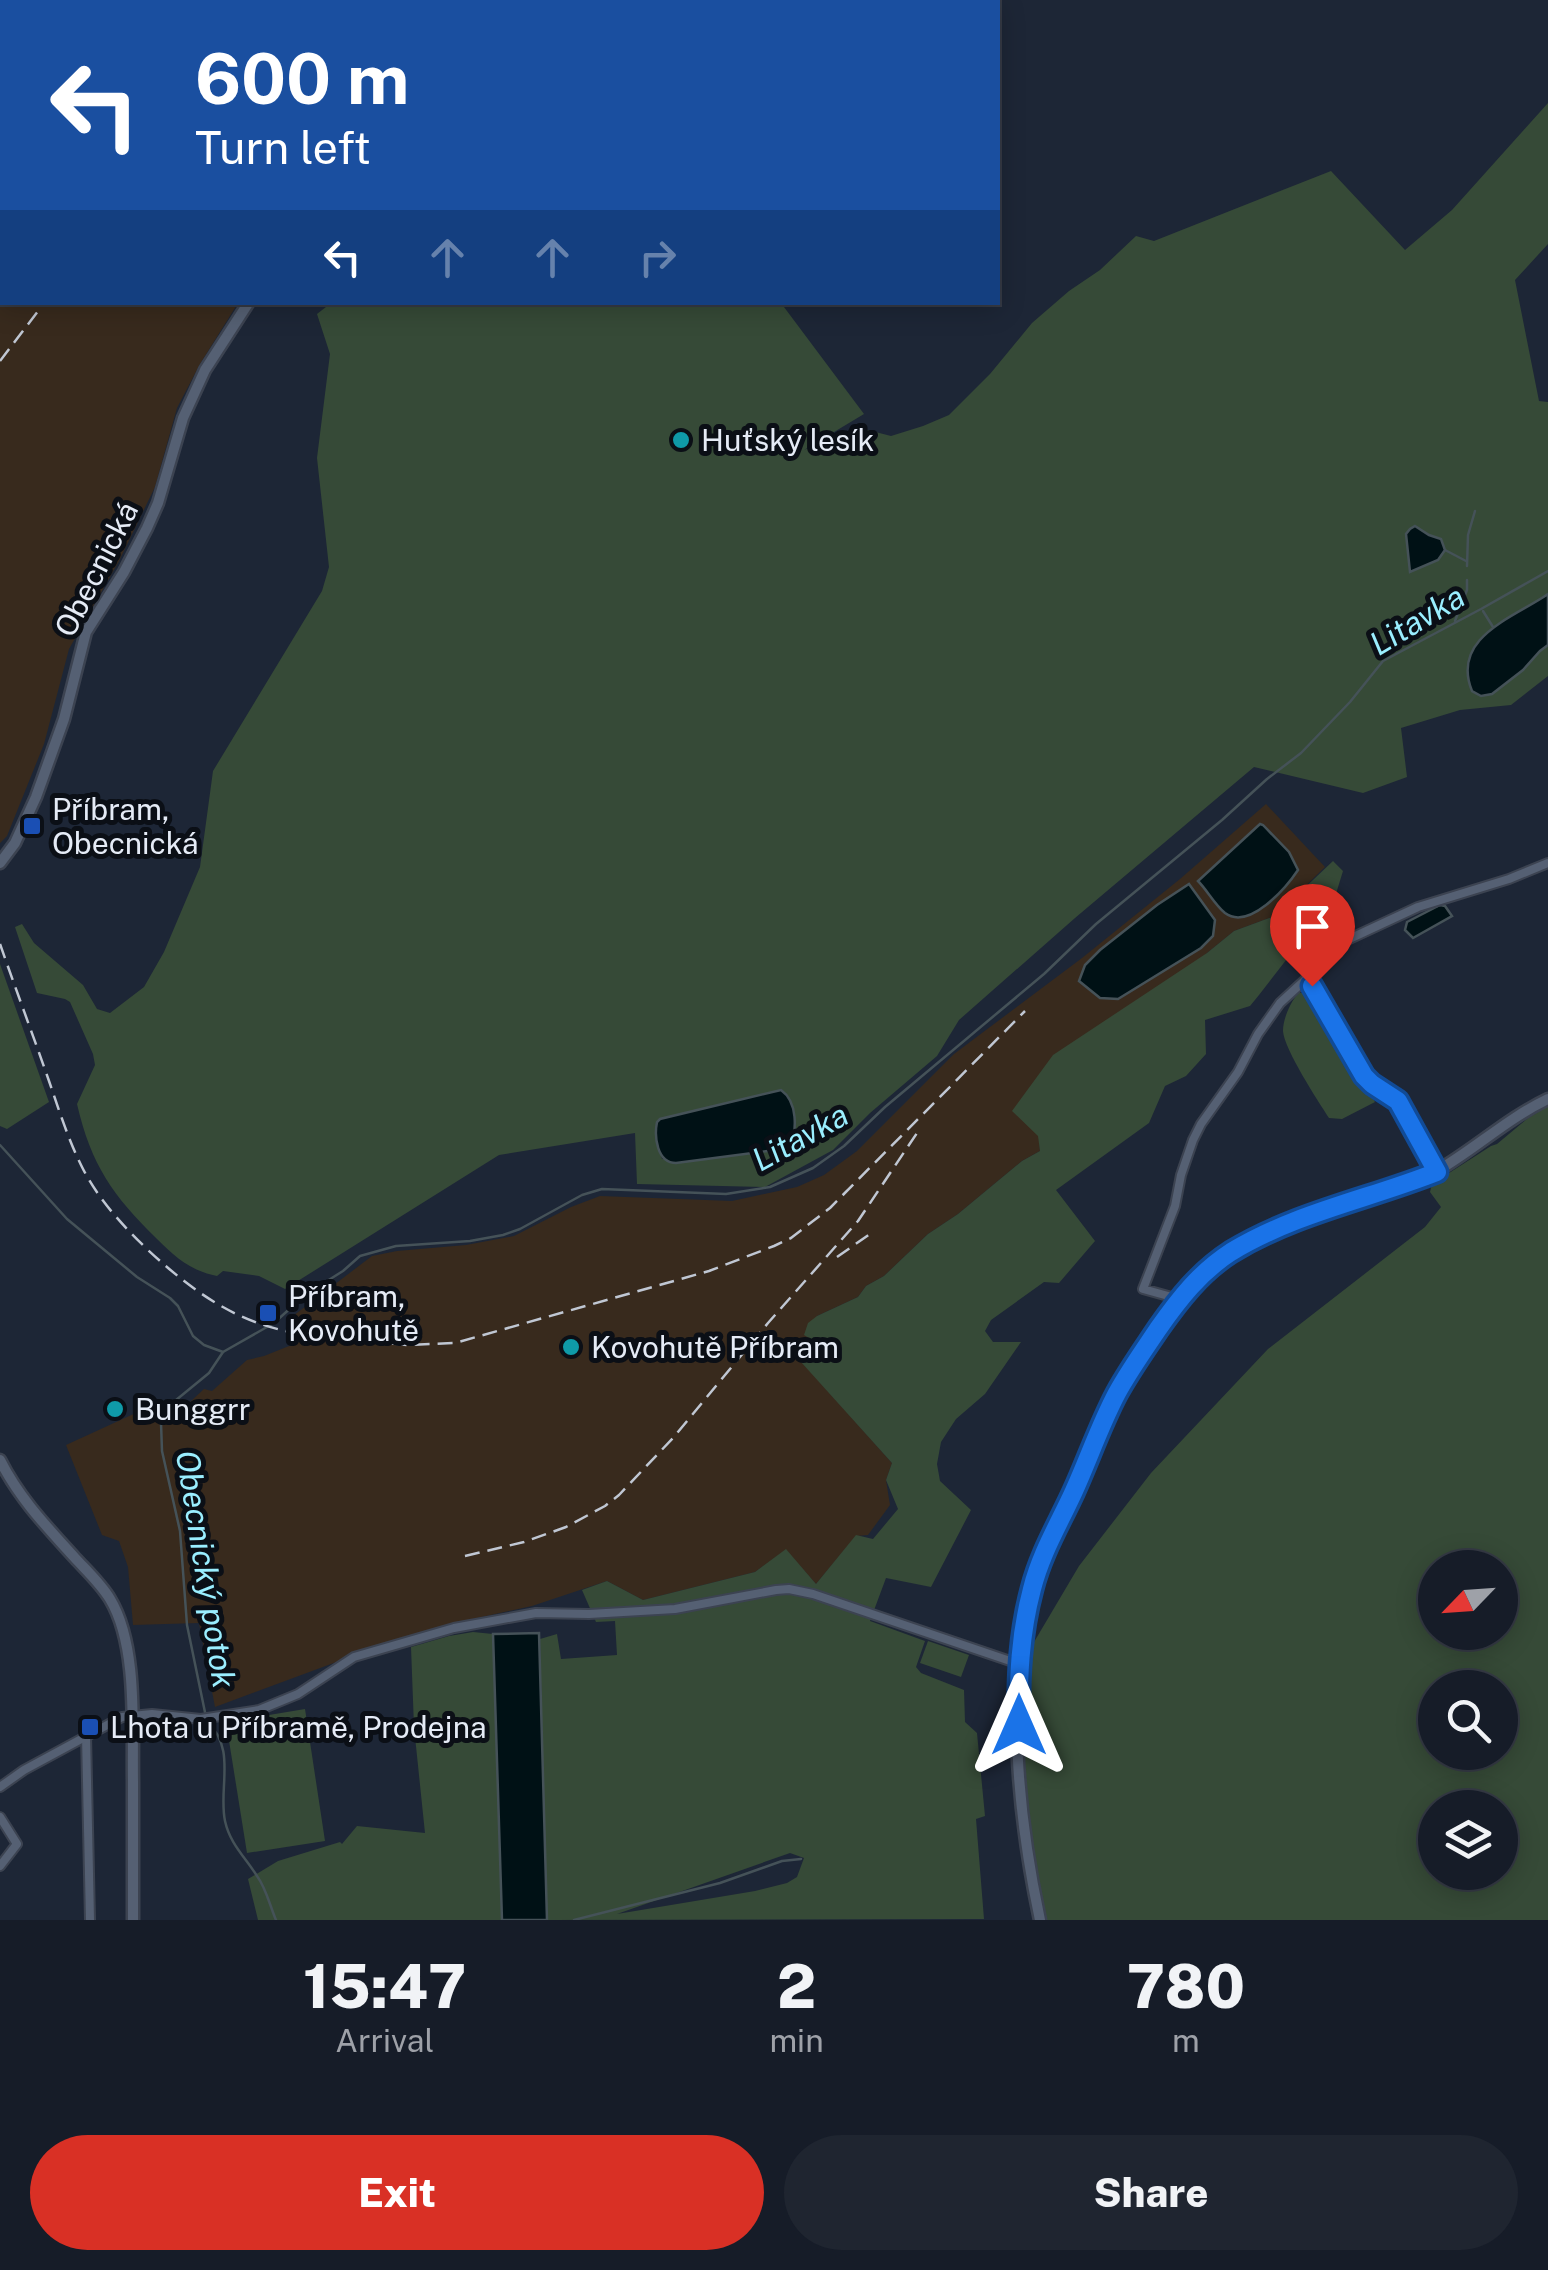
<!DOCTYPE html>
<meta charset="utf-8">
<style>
:root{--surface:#161c28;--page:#1f2530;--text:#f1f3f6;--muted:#9ea1a8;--line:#353a45;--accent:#d93025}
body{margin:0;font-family:"Public Sans",sans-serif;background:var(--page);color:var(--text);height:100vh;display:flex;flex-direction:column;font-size:38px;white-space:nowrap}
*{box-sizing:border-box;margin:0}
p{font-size:32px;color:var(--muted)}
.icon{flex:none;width:55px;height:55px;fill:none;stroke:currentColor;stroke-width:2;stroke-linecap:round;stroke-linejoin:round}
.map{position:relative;height:1920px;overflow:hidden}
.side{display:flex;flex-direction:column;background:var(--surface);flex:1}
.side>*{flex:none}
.banner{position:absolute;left:0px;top:0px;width:1000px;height:305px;box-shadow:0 5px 25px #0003,0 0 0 2px var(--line);background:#1a4fa0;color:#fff;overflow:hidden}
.needle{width:65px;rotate:245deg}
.controls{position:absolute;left:1418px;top:1550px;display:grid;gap:20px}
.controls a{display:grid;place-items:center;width:100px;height:100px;border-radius:50%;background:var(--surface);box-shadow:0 5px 25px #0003,0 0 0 2px var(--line);font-size:50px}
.pin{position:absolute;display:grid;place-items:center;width:85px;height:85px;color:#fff;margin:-102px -42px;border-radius:50% 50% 50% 0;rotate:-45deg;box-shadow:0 0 10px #0007}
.pin .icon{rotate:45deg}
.me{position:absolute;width:110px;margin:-55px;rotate:0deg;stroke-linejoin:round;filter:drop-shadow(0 0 8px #0008)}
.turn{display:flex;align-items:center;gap:35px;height:210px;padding:0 30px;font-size:45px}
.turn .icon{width:130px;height:130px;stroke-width:2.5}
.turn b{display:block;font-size:70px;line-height:85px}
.lanes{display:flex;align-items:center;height:95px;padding:0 30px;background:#0003;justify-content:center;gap:50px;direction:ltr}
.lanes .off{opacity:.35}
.eta{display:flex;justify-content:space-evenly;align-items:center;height:170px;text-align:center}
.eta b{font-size:60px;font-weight:800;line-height:70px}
.action{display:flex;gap:20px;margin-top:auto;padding:20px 30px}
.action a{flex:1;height:115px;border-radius:60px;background:var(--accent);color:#fff;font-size:40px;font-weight:800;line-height:115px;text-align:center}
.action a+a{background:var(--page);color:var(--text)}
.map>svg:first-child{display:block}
.industrial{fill:#382a1d}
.green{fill:#364a37;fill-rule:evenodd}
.water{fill:#001115;stroke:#455258;stroke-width:2.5}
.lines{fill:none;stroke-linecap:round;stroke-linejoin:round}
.stream{stroke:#455258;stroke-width:2.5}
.street-casing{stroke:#3c4351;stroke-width:12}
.secondary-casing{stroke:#3c4351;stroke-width:15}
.street{stroke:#556073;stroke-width:8}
.secondary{stroke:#556073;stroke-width:10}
.rail{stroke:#c0c7d3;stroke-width:2.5;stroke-dasharray:15 8;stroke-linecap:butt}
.route-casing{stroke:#114b97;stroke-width:25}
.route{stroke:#1a73e8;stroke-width:18}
.culture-dot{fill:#0f9aa8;stroke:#0b0f16;stroke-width:4}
.transit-dot{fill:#1a4fb4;stroke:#0b0f16;stroke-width:4}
.labels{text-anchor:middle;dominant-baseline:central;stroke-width:10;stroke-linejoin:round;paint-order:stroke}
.poi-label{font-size:30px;fill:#e5ebf6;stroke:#0b0f16;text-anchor:start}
.street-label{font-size:30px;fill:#e5ebf6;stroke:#0b0f16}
.water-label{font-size:32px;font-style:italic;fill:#9aeeff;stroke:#0b0f16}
</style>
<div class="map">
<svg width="1548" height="1920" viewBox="0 0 1548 1920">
<rect width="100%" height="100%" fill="#1d2636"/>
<!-- industrial -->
<g class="industrial">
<path d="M221,0H415V2H219Z"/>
<path d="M2,281V302L238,303L200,364L177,408L155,487L119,561L69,649L44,744L7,836L0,843V285Z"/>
<path d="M1266,804L1325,867L1275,916L1234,931L1207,953L1039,1136L1040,1151L1022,1161L958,1214L928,1234L884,1276L866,1286L858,1297L817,1316L802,1362L892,1463L886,1480L890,1505L868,1535L856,1536L816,1584L786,1550L755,1572L643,1600L607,1581L532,1606L450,1624L404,1637L215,1707L199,1623L133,1625L128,1567L119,1541L102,1535L66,1445L151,1406L178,1413L204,1389L212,1391L247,1360L264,1356L309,1338L293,1316L372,1256L397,1251L466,1245L514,1236L571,1207L600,1196L732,1201L797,1187L824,1175L857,1151L954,1054L1082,958L1180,879Z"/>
</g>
<!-- green -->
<g class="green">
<path d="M1548,103V244L1515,280L1539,401L1548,402V594C1509,621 1467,626 1469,683L1492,694L1523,670L1540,651L1548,645V676L1511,705L1460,710L1401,728L1407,777L1363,793L1254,767L1075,918L959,1020L937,1056L870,1113L833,1150L765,1187L637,1184L635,1133L499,1155L285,1289L259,1276L223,1271L217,1276C191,1271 175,1257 157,1239C113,1196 91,1165 77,1104L95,1065L93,1054L70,1002L65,999L37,993L15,927L22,924L34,943L83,985L97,1009L110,1013L144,987L164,952L200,867L213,771L322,591L329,567L317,458L330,354L317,314L331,303H781L864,414L804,450L860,428L891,436L923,426L949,415L990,374L1032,323L1069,291L1100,270L1136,236L1154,241L1331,171L1405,250L1452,210ZM781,1090C797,1104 798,1129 790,1148L662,1159L655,1133L657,1122L660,1119Z"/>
<path d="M1333,861L1343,871L1335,897L1259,995L1250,1006L1205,1020L1206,1054L1186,1076L1165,1086L1149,1123L1056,1190L1095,1241L1059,1283L1044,1282L991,1320L985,1331L993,1342H1021L985,1394L956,1419L941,1442L937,1464L940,1481L971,1510L931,1587L886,1578L870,1621L925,1641L916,1667L921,1673L964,1690L965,1722L977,1733L985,1816L976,1819L984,1919L547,1920L540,1639L557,1634L561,1659L617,1655L615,1621L596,1622L582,1590L607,1581L643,1600L755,1572L786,1549L816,1584L856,1535L873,1539L898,1509L886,1480L892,1463L801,1362L809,1338L804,1335L808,1323L817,1316L858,1297L866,1286L884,1276L928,1234L958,1214L1022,1161L1040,1151L1038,1136L1012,1111L1053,1055L1207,953L1234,931L1275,916ZM790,1853L804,1858L797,1877L787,1883L755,1891L617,1914Z"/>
<path d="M0,964L49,1102L7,1129L0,1126Z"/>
<path d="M1298,993H1311L1375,1102L1342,1119L1329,1118C1318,1101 1284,1049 1283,1031C1283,1018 1291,1002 1298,993Z"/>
<path d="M1548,1106V1920H1044L1021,1805V1664L1079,1566L1151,1473L1268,1349L1425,1227L1441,1207L1430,1192L1432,1184L1491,1146L1497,1144L1528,1118ZM1435,1568H1500V1632H1435ZM1435,1688H1500V1752H1435ZM1435,1808H1500V1872H1435Z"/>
<path d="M473,1632L493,1634L502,1920H258L248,1879L278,1861L340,1842L342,1844L357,1826L425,1833L414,1727L411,1647L449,1636Z"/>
<path d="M928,1641L969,1655L961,1677L920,1663Z"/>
<path d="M305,1709L325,1841L247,1853L226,1722Z"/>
</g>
<!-- water -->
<g class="water">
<path d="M1415,526L1429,535L1441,539L1445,550L1438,560L1410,572L1406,534L1410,529Z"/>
<path d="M1548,594V645L1540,651L1523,670L1492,694L1481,696L1472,691C1450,637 1515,617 1548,594Z"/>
<path d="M1260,824L1263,825L1289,852L1298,870C1286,888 1249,931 1225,913C1215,905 1207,890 1198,881Z"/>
<path d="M1189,884L1215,920L1213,936L1201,948L1118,999L1100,998L1079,981L1085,965L1100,950L1157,905Z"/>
<path d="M1440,905L1445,906L1452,916L1413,938L1405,930L1407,922Z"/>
<path d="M781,1090C798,1102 797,1130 790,1148L676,1163C657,1163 654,1137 657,1122L660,1119Z"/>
<path d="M539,1633L547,1920H502L493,1634Z"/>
</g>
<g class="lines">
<!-- stream -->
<g class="stream">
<path d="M1445,550L1466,561"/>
<path d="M1467,566L1468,535L1475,511"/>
<path d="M1483,611L1493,627"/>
<path d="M1455,621L1467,590V580"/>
<path d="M0,1145L67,1219L137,1277L170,1298L178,1306L193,1336L204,1345L223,1352L274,1323L305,1295L343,1271L360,1256L396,1246L470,1241L503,1235L520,1229L582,1195L602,1189L726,1194L770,1187L813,1168L844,1146L885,1107L1044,974L1096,924L1222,820L1267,779L1301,753L1350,702L1383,661L1481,609L1548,571"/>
<path d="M223,1352L209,1373L170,1405L164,1413L161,1423L162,1451L180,1531L187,1625L207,1722C237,1748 218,1789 225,1821C230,1844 245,1857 257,1876C266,1888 270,1906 276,1920"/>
<path d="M574,1920L720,1883L782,1861L801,1859"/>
</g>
<!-- street casing -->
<g class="street-casing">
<g id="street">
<path d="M1305,980L1312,987L1364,1076L1372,1084L1398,1101L1437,1171"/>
<path d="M1179,1299L1143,1289L1175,1206L1181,1175L1193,1140L1201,1124L1238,1072L1258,1034L1280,1003L1305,980L1321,961L1347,940L1418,907L1509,879L1548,863"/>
<path d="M86,1735L90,1920"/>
<path d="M0,1787L24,1770L122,1717L152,1714L201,1719L259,1710L298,1694L354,1657L454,1628L536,1613L589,1614L675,1609L776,1590L789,1589L813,1594L1019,1664"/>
<path d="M0,1817L17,1844L0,1866"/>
</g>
</g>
<!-- secondary casing -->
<g class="secondary-casing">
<g id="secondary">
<path d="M424,2L425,0"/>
<path d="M0,863L15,843L36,797L64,719L86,632L124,572L147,528L158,503L183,418L205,370L249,302"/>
<path d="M0,1460C19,1498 47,1527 75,1558C87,1571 101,1584 110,1599C138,1645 132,1727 133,1781C133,1827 133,1874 133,1920"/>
<path d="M1040,1920C1018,1817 1005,1690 1032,1588C1042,1552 1059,1523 1074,1490C1082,1471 1090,1452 1098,1434C1122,1383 1163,1306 1207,1270C1272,1216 1361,1202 1437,1171C1475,1149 1508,1118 1548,1099"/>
</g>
</g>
<!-- street -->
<use href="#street" class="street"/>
<!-- secondary -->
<use href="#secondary" class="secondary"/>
<!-- rail -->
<g class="rail">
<path d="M211,2L213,0"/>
<path d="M552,2L553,0"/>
<path d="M0,280L2,277"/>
<path d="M0,361L45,302"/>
<path d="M0,944C16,990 33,1035 49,1081C59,1110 68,1139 82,1167C98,1199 122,1225 148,1250C205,1303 256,1335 337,1337"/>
<path d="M837,1257L870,1234"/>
<path d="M323,1337L407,1345L455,1343L709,1271L774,1246L791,1238L830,1208L1025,1011"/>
<path d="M465,1556L524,1542L566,1527L605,1506L619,1495L673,1438L768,1323L858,1221L919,1130"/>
</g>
</g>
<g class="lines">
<!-- route casing -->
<g class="route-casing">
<path id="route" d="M1019,1725C1018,1678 1020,1634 1032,1589C1041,1553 1059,1524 1074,1491C1089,1458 1100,1425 1117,1393C1129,1371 1144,1350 1158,1329C1179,1299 1200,1272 1231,1252C1295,1213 1369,1199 1437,1172L1398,1101L1372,1084L1364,1076L1312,986"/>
</g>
<!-- route -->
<use href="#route" class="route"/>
</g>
<!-- markers -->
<g class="culture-dot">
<circle cx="681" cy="440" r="10"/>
<circle cx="571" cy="1347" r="10"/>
<circle cx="115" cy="1409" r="10"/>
</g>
<g class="transit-dot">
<rect x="22" y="816" width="20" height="20" rx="5"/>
<rect x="258" y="1303" width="20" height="20" rx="5"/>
<rect x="80" y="1717" width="20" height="20" rx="5"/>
</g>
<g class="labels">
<!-- poi labels -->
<g class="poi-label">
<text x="701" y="440">Huťský lesík</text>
<text x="52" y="809">Příbram,<tspan x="52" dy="34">Obecnická</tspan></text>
<text x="288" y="1296">Příbram,<tspan x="288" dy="34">Kovohutě</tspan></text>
<text x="591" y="1347">Kovohutě Příbram</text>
<text x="135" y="1409">Bunggrr</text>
<text x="110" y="1727">Lhota u Příbramě, Prodejna</text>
</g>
<!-- street labels -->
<g class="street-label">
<text transform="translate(96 569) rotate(-63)">Obecnická</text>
</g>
<!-- water labels -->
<g class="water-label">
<text transform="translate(1417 620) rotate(-31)">Litavka</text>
<text transform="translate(800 1137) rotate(-29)">Litavka</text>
<text transform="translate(206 1569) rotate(81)">Obecnický potok</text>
</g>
</g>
</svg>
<div class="controls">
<a><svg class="needle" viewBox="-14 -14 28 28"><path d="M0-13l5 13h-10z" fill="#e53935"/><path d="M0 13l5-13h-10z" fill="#9ea1a8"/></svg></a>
<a><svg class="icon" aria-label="search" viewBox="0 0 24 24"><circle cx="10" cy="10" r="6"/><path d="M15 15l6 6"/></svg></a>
<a><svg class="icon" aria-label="layers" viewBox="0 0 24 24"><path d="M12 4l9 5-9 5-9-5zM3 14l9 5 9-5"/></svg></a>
</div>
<div class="pin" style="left:1312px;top:986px;background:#d93025"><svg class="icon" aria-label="arrive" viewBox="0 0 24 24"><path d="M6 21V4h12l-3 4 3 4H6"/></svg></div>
<svg class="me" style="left:1019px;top:1725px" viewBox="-20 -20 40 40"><path d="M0-17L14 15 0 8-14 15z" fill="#1a73e8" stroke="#fff" stroke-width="4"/></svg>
<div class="banner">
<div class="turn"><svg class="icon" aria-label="left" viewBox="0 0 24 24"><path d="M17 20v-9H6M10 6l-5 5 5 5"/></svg><div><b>600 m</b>Turn left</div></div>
<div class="lanes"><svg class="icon" aria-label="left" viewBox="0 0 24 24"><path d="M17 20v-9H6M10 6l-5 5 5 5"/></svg><svg class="icon off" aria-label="ahead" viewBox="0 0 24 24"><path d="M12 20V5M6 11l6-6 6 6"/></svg><svg class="icon off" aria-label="ahead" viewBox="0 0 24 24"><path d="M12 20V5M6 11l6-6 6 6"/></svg><svg class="icon off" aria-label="right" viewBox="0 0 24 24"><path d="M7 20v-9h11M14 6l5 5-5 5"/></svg></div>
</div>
</div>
<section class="side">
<div class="eta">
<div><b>15:47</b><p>Arrival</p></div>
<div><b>2</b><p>min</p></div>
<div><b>780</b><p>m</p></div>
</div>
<div class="action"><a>Exit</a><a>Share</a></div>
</section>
